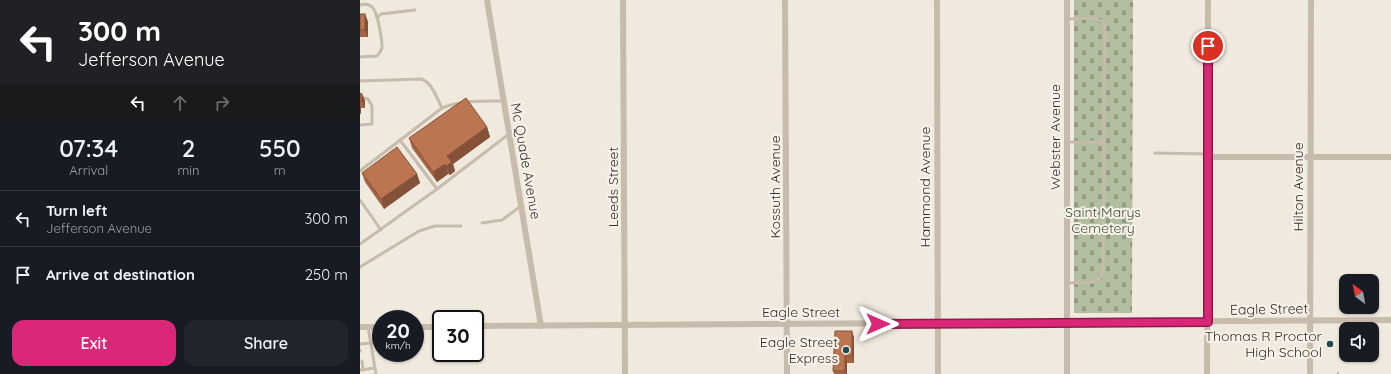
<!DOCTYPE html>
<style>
:root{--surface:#171b24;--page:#20242c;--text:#f1f3f6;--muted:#9ea1a6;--line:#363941;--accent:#db2777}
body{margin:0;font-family:Quicksand,sans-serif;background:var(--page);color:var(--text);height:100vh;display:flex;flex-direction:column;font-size:15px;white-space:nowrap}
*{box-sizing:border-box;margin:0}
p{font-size:13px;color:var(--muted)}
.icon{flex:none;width:22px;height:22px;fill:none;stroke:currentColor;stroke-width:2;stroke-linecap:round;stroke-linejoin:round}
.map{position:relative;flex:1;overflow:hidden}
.sheet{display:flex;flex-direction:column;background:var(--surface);width:360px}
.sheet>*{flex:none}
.hud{background:#202124;color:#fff;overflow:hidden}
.needle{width:26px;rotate:328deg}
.fabs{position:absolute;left:979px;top:274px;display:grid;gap:8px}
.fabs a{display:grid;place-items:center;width:40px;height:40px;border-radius:8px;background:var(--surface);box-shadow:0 1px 3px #0004;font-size:20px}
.speed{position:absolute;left:12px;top:310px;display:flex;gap:8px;font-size:20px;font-weight:700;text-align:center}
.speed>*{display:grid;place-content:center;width:52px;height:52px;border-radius:50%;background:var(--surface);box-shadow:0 1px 3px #0004;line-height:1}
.speed small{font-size:10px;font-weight:400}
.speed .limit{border:2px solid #111;border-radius:6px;background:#fff;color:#111}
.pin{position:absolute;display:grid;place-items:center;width:34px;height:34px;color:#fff;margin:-17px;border:2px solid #fff;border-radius:50%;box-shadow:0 1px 4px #0007}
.me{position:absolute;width:44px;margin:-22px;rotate:90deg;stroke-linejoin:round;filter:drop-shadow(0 0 3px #0008)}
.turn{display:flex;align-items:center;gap:14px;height:84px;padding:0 12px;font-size:18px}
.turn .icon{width:52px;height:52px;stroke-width:2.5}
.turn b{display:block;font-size:28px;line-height:34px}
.lanes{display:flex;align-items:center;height:38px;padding:0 12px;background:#0003;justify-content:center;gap:20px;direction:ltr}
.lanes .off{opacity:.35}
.eta{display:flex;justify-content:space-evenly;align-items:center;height:68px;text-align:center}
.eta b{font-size:24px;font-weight:600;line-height:28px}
.cta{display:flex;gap:8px;margin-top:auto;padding:8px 12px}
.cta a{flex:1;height:46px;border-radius:12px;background:var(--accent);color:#fff;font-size:16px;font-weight:600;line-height:46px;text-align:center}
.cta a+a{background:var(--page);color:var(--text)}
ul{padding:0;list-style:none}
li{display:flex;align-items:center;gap:12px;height:56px;padding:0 12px;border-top:1px solid var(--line)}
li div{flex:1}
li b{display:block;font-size:15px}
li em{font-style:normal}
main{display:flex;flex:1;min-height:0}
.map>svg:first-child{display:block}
.cemetery{fill:url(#cemetery-stones)}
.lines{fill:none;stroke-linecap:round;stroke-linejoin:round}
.path{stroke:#b3a595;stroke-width:1.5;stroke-dasharray:2 2;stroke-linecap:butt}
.service{stroke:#c7bbab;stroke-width:3}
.minor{stroke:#c7bbab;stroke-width:6}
.wall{fill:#a26546}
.shaded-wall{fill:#845239}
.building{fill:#bc7551;stroke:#845239}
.route-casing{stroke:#8e194d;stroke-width:10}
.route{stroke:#db2777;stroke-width:7}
.poi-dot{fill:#224c54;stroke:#f8f3ea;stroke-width:1.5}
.labels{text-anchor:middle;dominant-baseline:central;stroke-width:4;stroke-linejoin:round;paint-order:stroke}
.street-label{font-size:14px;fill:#362e29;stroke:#f8f3ea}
.park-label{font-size:14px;fill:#42522f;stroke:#f8f3ea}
.poi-label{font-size:14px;fill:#362e29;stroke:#f8f3ea;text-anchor:end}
</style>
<main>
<section class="sheet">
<div class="hud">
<div class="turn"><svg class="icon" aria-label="left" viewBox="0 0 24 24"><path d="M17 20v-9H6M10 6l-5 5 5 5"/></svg><div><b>300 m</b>Jefferson Avenue</div></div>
<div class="lanes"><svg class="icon" aria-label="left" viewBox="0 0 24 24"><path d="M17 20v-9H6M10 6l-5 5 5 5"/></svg><svg class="icon off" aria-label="ahead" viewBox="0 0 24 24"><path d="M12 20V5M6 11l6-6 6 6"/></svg><svg class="icon off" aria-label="right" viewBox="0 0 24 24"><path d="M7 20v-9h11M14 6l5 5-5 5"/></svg></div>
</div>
<div class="eta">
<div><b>07:34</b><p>Arrival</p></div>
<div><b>2</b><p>min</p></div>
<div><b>550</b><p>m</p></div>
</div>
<ul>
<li><svg class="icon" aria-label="left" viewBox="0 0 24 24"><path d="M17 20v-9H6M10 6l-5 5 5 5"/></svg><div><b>Turn left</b><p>Jefferson Avenue</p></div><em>300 m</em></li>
<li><svg class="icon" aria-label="arrive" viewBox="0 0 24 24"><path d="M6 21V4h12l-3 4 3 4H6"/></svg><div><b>Arrive at destination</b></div><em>250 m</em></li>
</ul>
<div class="cta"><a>Exit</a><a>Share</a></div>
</section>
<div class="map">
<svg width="1031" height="374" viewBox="0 0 1031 374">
<defs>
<pattern id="cemetery-stones" width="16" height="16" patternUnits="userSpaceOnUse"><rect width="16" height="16" fill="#b1be9f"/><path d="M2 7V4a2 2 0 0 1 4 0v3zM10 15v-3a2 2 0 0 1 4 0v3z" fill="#919b82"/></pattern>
</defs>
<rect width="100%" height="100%" fill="#f0e9de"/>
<!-- cemetery -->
<path class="cemetery" d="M714,0H773L772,313H714Z"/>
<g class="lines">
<!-- path -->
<path class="path" d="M978,374V372"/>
<!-- service -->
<g class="service">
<path d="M0,5C4,4 9,4 12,7C18,12 22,40 22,48C21,51 19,54 17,56L0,57"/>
<path d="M17,18L21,14L55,10"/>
<path d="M707,19L734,18L743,22L745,27L743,270C740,287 722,282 708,283"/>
<path d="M0,81L61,79C72,82 77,99 82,108"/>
<path d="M0,97L8,99L12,106V124L0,125"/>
<path d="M40,140L77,189"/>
<path d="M707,142H744"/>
<path d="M795,153L848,154"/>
<path d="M0,171L82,108C102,100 122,101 143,101"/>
<path d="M0,200L21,230"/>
<path d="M122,223L142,220L161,206"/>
<path d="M0,244L77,189L149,134"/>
<path d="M0,267L59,231L75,226H101"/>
<path d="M8,327L16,374"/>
<path d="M0,344L21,342"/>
<path d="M0,350V351"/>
<path d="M2,361L3,370"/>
<path d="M0,370L15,368"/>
</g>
<!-- minor -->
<g class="minor">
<path d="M127,0L181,326"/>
<path d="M263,0L265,374"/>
<path d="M425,0L427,374"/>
<path d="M577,0L578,374"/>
<path d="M707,0V374"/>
<path d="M848,157H1031"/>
<path d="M115,326L1031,320"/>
<path d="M0,327H21"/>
<path d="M55,327H81"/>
<path d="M847,374L848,0"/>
<path d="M950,374L951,0"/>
</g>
</g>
<!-- wall -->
<g class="wall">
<path d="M0,14H5L8,22V37H0Z"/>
<path d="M0,93L2,94L5,101V108H1V114H0Z"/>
<path d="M127,127L130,137L93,164L95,171L90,175L88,174L77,182L52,148L49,138Z"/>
<path d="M2,173L57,174L60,183L24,209L5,182Z"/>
<path d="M492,331L494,338V363H487V374H474L473,371Z"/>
</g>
<!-- shaded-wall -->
<g class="shaded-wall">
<path d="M5,14L8,22V37L5,30Z"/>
<path d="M2,94L5,101V108L2,101Z"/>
<path d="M0,104L1,108V114L0,110Z"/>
<path d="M127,127L130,137L93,164L95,171L90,175L86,166L87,156Z"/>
<path d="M85,164L88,174L77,182L73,172Z"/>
<path d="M57,174L60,183L24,209L21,199Z"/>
<path d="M492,331L494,338V363L492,356Z"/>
<path d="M485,356L487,363V374H486L485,371Z"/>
</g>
<!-- building -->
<g class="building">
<rect x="0" y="14" width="5" height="16"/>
<path d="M0,93L2,94V101H0Z"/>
<path d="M106,98L127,127L87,156L92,162L86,166L85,164L73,172L49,138Z"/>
<path d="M37,147L57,174L21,199L2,173Z"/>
<path d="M475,331H492V356H485V371H473Z"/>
</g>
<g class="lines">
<!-- route casing -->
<g class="route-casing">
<path id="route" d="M518,324L848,322V46"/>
</g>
<!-- route -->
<use href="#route" class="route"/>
</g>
<!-- markers -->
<g class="poi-dot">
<circle cx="970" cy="344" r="4"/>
<circle cx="486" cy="350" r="4"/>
</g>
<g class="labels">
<!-- street labels -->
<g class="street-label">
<text transform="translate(695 137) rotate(-90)">Webster Avenue</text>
<text transform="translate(166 161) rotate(80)">Mc Quade Avenue</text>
<text transform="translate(253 187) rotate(-90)">Leeds Street</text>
<text transform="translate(415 187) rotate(-90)">Kossuth Avenue</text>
<text transform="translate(565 187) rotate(-90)">Hammond Avenue</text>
<text transform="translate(938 187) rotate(-90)">Hilton Avenue</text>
<text transform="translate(909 309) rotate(-1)">Eagle Street</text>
<text x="441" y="312">Eagle Street</text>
</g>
<!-- park labels -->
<g class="park-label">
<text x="743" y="212">Saint Marys<tspan x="743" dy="16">Cemetery</tspan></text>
</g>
<!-- poi labels -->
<g class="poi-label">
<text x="962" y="336">Thomas R Proctor<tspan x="962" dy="16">High School</tspan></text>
<text x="478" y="342">Eagle Street<tspan x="478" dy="16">Express</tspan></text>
</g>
</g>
</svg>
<div class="fabs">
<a><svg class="needle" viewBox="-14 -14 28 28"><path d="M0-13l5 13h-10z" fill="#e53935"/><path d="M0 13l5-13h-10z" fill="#9ea1a6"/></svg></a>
<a><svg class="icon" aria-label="sound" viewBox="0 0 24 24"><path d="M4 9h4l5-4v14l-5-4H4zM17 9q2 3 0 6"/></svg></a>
</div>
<div class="speed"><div>20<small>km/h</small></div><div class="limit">30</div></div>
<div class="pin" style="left:848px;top:46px;background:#d93025"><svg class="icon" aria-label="arrive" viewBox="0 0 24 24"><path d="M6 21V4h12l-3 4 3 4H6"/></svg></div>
<svg class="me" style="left:518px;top:324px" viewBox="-20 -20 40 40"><path d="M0-17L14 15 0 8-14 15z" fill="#db2777" stroke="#fff" stroke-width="4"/></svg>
</div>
</main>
